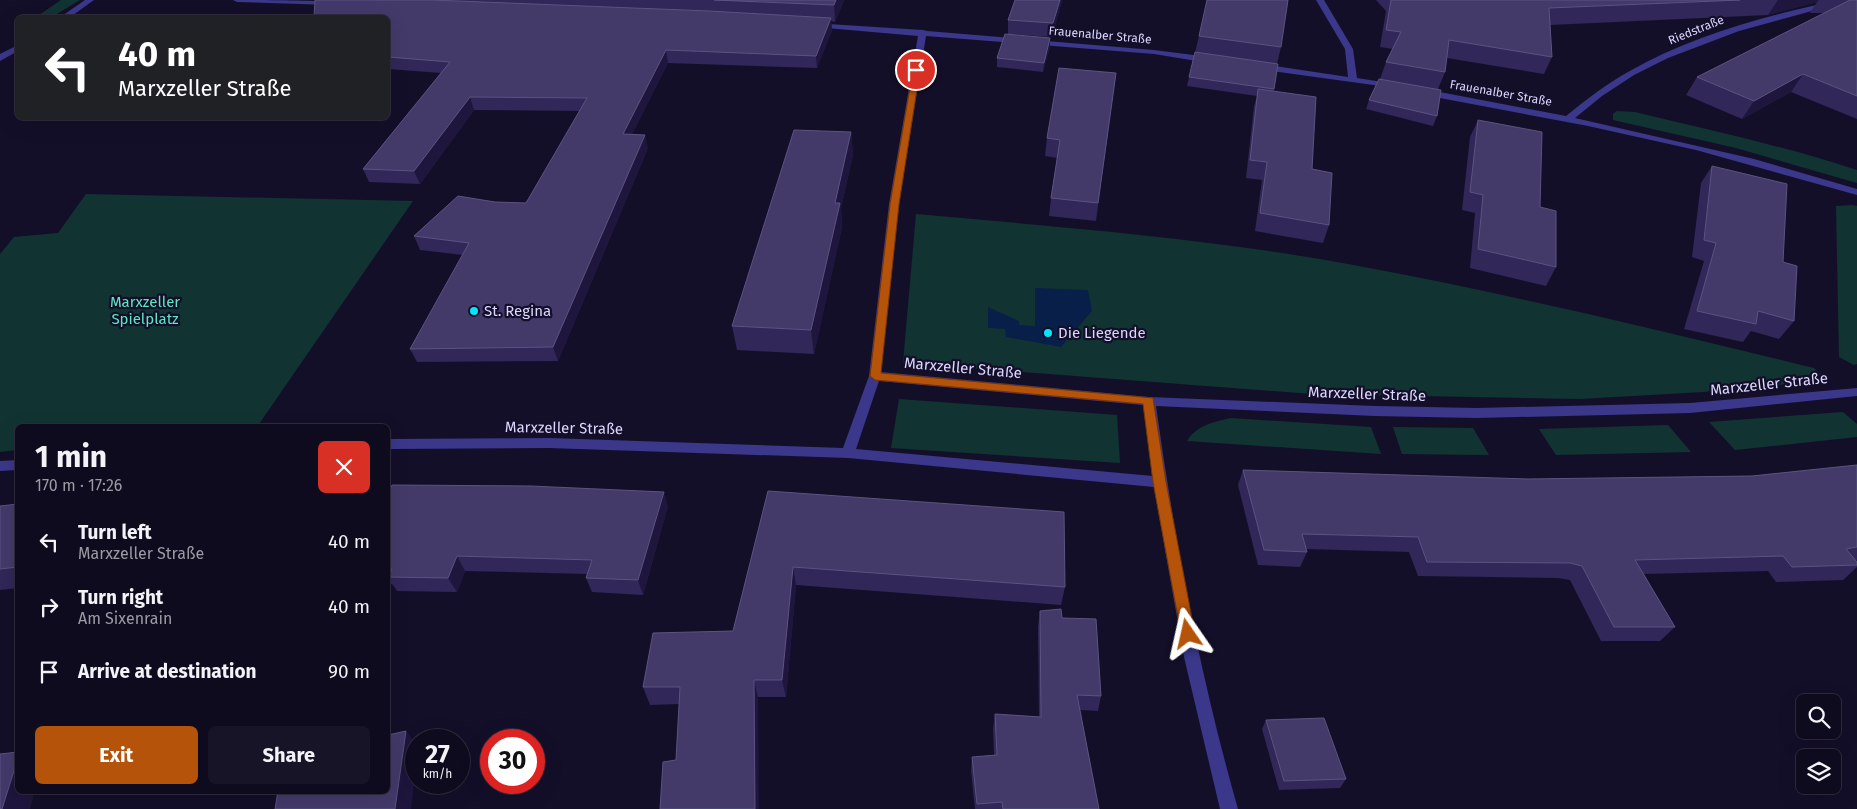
<!DOCTYPE html>
<meta charset="utf-8">
<style>
:root{--surface:#0f0b1f;--page:#181428;--text:#f1f3f6;--muted:#9b9ba4;--line:#2f2b3d;--accent:#b45309}
body{margin:0;font-family:"Fira Sans",sans-serif;background:var(--page);color:var(--text);height:100vh;display:flex;flex-direction:column;font-size:19px;white-space:nowrap}
*{box-sizing:border-box;margin:0}
p{font-size:16px;color:var(--muted)}
.icon{flex:none;width:28px;height:28px;fill:none;stroke:currentColor;stroke-width:2;stroke-linecap:round;stroke-linejoin:round}
.map{position:relative;flex:1;overflow:hidden}
.side{position:absolute;left:15px;top:424px;width:375px;height:370px;display:flex;flex-direction:column;background:var(--surface);border-radius:8px;box-shadow:0 5px 20px #0002,0 0 0 1px var(--line)}
.side>*{flex:none}
.guide{position:absolute;left:15px;top:15px;width:375px;height:105px;border-radius:8px;box-shadow:0 5px 20px #0002,0 0 0 1px var(--line);background:#202124;color:#fff;overflow:hidden}
.controls{position:absolute;left:1796px;top:694px;display:grid;gap:10px}
.controls a{display:grid;place-items:center;width:45px;height:45px;border-radius:8px;background:var(--surface);box-shadow:0 5px 20px #0002,0 0 0 1px var(--line);font-size:25px}
.speed{position:absolute;left:405px;top:729px;display:flex;gap:10px;font-size:25px;font-weight:700;text-align:center}
.speed>*{display:grid;place-content:center;width:65px;height:65px;border-radius:50%;background:var(--surface);box-shadow:0 5px 20px #0002,0 0 0 1px var(--line);line-height:1}
.speed small{font-size:12px;font-weight:400}
.speed .limit{border:8px solid #d22;background:#fff;color:#111}
.pin{position:absolute;display:grid;place-items:center;width:42px;height:42px;color:#fff;margin:-21px;border:2px solid #fff;border-radius:50%;box-shadow:0 1px 5px #0007}
.me{position:absolute;width:55px;margin:-28px;rotate:349deg;stroke-linejoin:round;filter:drop-shadow(0 0 4px #0008)}
.turn{display:flex;align-items:center;gap:18px;height:105px;padding:0 20px;font-size:22px}
.turn .icon{width:65px;height:65px;stroke-width:2.5}
.turn b{display:block;font-size:35px;line-height:42px}
.round{display:grid;place-items:center;flex:none;width:52px;height:52px;border-radius:8px;background:var(--page)}
.overview{display:flex;align-items:center;justify-content:space-between;height:85px;padding:0 20px}
h1{font-size:30px;font-weight:700;line-height:38px}
.cta{display:flex;gap:10px;margin-top:auto;padding:10px 20px}
.cta a{flex:1;height:58px;border-radius:8px;background:var(--accent);color:#fff;font-size:20px;font-weight:700;line-height:58px;text-align:center}
.cta a+a{background:var(--page);color:var(--text)}
ul{padding:0;list-style:none}
li{display:flex;align-items:center;gap:15px;height:65px;padding:0 20px}
li div{flex:1}
li b{display:block;font-size:19px}
li em{font-style:normal}
.map>svg:first-child{display:block}
.green{fill:#113433}
.water{fill:#081f4a}
.lines{fill:none;stroke-linecap:round;stroke-linejoin:round}
.street{fill:#3b378b;fill-rule:evenodd}
.wall{fill:#312758}
.shaded-wall{fill:#1e163d}
.building{fill:#433a6a;stroke:#5b5381}
.route{fill:#b45309;stroke:#753606}
.poi-dot{fill:#03e4ff;stroke:#140f29;stroke-width:2}
.labels{text-anchor:middle;dominant-baseline:central;stroke-width:4.5;stroke-linejoin:round;paint-order:stroke}
.far-street-label{font-size:12px;fill:#dcd7ff;stroke:#140f29}
.park-label{font-size:15px;fill:#5ce7c5;stroke:#140f29}
.poi-label{font-size:15px;fill:#dcd7ff;stroke:#140f29;text-anchor:start}
.street-label{font-size:15px;fill:#dcd7ff;stroke:#140f29}
</style>
<div class="map">
<svg width="1857" height="809" viewBox="0 0 1857 809">
<rect width="100%" height="100%" fill="#140f29"/>
<!-- green -->
<g class="green">
<path d="M61,0H80L52,17H36Z"/>
<path d="M1617,111L1635,112C1709,130 1784,146 1857,170V183L1736,148L1613,120V114Z"/>
<path d="M86,194L413,201L259,424L236,426H18L17,450L0,452V254L14,237L58,233Z"/>
<path d="M1853,205L1857,206V364L1854,365L1839,357L1836,206Z"/>
<path d="M916,214C1060,227 1205,238 1348,264C1505,293 1659,330 1814,368L1822,375L1819,381L1703,392L1580,399L1313,394L903,363Z"/>
<path d="M899,399L1117,415L1120,463L891,448Z"/>
<path d="M1843,412L1857,424V437L1735,450L1709,422Z"/>
<path d="M1231,418L1371,427L1381,454L1187,441C1197,425 1214,422 1231,418Z"/>
<path d="M1668,425L1691,452L1556,455L1539,429Z"/>
<path d="M1393,427L1473,428L1489,455L1402,454Z"/>
</g>
<!-- water -->
<path class="water" d="M1035,288L1088,290L1092,311L1061,347L1006,337L1005,329L988,328V307L1019,321V325L1035,326Z"/>
<g class="lines">
<!-- street -->
<g class="street">
<path d="M85,0H94L69,18H59Z"/>
<path d="M233,0C250,0 325,0 335,3L331,5L237,2Z"/>
<path d="M1316,0H1324L1353,49L1357,78L1395,84V88L1258,69L1257,67L1261,64L1348,77L1345,49Z"/>
<path d="M1838,0H1852L1739,31L1668,58L1634,75L1602,96L1575,118L1754,159L1857,189V195L1696,150L1588,126L1424,95L1420,92L1424,89L1566,116C1586,100 1606,84 1628,72C1693,35 1766,16 1838,0Z"/>
<path d="M812,23L923,30L927,31L1154,50L1209,57L1213,60L1209,63L1154,54L926,36L899,204L881,372L1149,397L1375,406L1477,408L1690,403L1857,388V396L1690,413L1477,418L1375,416L1156,406C1175,542 1200,676 1238,809H1220L1184,657L1154,487L848,458L549,448L388,449V439L549,438L843,448L869,376L889,204L918,36L815,27H812ZM879,381L1143,405L1153,476L856,449Z"/>
<path d="M18,45V51L0,61V54Z"/>
<path d="M18,460V470L0,471V461Z"/>
</g>
</g>
<!-- wall -->
<g class="wall">
<path d="M315,0H844L835,22L831,21L832,30L817,68L668,63L632,134L648,148L558,361L417,362L410,349L463,255L420,250L414,236L495,202L526,203L580,111L474,110L420,184L369,182L363,169L441,73L388,69V18H315Z"/>
<path d="M1015,0H1062L1052,37L1008,34V20Z"/>
<path d="M1376,0H1857V119L1791,92L1742,119L1686,95L1697,77L1825,13H1810L1817,2L1768,15L1550,25L1552,57L1544,74L1447,58L1445,72L1438,89L1437,116L1433,126L1366,109L1369,100L1380,79L1386,62L1393,49L1380,47L1386,11Z"/>
<path d="M1199,36L1281,47L1277,64L1274,91L1312,169L1329,225L1323,243L1255,231L1262,180L1246,178L1254,106L1257,96L1187,86Z"/>
<path d="M1050,38V47L1043,72L997,67V58Z"/>
<path d="M1116,73L1096,221L1049,216L1051,198L1057,158L1045,156L1047,138Z"/>
<path d="M1478,120L1540,207L1556,267L1546,286L1470,268L1475,213L1462,210L1470,137Z"/>
<path d="M851,132L853,155L841,208L842,227L814,354L737,350L732,326Z"/>
<path d="M1712,166L1783,262L1794,321L1779,339L1751,331L1743,342L1684,329L1704,261L1692,257L1701,183Z"/>
<path d="M1857,465V560L1856,561L1857,562V567L1843,580L1776,582L1768,571L1644,574L1675,627L1660,641H1601L1570,580L1558,578L1418,576L1409,552L1306,549L1307,552L1300,567L1258,565L1238,485L1243,470L1528,479L1752,476Z"/>
<path d="M768,491L1065,587L1061,605L796,585L786,697H758L676,760L679,704L650,705L643,687L733,631Z"/>
<path d="M388,495L668,506L643,595L592,592L586,578L587,574L465,571L457,592L397,591L392,584H388Z"/>
<path d="M18,504V588L0,590V506Z"/>
<path d="M1040,611L1062,618L1101,696L1098,711L1080,710L1099,809H975L971,771L972,757L994,755L993,729L995,714L1039,717L1038,627Z"/>
<path d="M1266,720L1346,779L1340,788L1279,790L1262,729Z"/>
</g>
<!-- shaded-wall -->
<g class="shaded-wall">
<path d="M836,0H844L835,22L834,5Z"/>
<path d="M1060,0H1062L1052,37L1053,23Z"/>
<path d="M1778,0H1819L1817,2L1768,15Z"/>
<path d="M831,18L832,30L817,68L816,56Z"/>
<path d="M1050,38V47L1043,72L1044,63Z"/>
<path d="M666,50L668,63L626,147L623,134Z"/>
<path d="M1803,74L1791,92L1742,119L1754,101Z"/>
<path d="M470,97L474,110L420,184L414,171Z"/>
<path d="M851,132L853,155L841,208L842,227L814,354L811,330L835,203Z"/>
<path d="M645,135L648,148L558,361L553,347Z"/>
<path d="M664,492L668,506L643,595L638,580Z"/>
<path d="M457,556L465,571L457,592L448,578Z"/>
<path d="M793,567L796,585L786,697L782,680Z"/>
<path d="M754,680L758,697L759,809H755Z"/>
<path d="M406,731L416,744V767L411,809H395Z"/>
<path d="M18,758V791H35L30,809H2Z"/>
</g>
<!-- building -->
<g class="building">
<path d="M315,0H432L709,11L831,18L816,56L666,50L623,134L645,135L553,347L410,349L469,243L414,236L458,196L495,202L526,203L587,98L470,97L414,171L363,169L450,62L388,57V18H337V17L314,16Z"/>
<path d="M714,0H836L834,5Z"/>
<path d="M1015,0H1060L1053,23L1008,20Z"/>
<path d="M1207,0H1288L1281,47L1199,36Z"/>
<path d="M1391,0H1740L1549,8L1552,57L1449,40L1445,72L1386,62L1401,32L1386,30Z"/>
<path d="M1850,0H1857V96L1803,74L1754,101L1697,77Z"/>
<path d="M1005,34L1050,38L1044,63L997,58Z"/>
<path d="M1195,52L1278,64L1274,89L1189,77Z"/>
<path d="M1059,68L1116,73L1098,203L1051,198L1060,140L1047,138Z"/>
<path d="M1379,79L1441,90L1437,116L1369,100Z"/>
<path d="M1258,89L1316,97L1312,169L1332,173L1329,225L1260,213L1267,162L1250,160Z"/>
<path d="M1478,120L1542,132L1540,207L1556,211V267L1478,249L1483,195L1470,192Z"/>
<path d="M794,130L851,132L835,203H840L811,330L732,326Z"/>
<path d="M1712,166L1787,184L1783,262L1797,266L1794,321L1758,311L1756,324L1697,311L1716,243L1704,240Z"/>
<path d="M1857,465V547L1846,549L1857,562V565L1792,567L1783,556L1635,560L1675,627H1614L1582,566L1570,563L1427,562L1418,537L1302,534L1307,552L1264,550L1243,470L1528,479L1752,476Z"/>
<path d="M392,485L531,486L664,492L638,580L586,578L592,560L457,556L448,578L388,577L392,569H388V495Z"/>
<path d="M768,491L1064,512L1065,587L793,567L782,680H754L755,809H660L663,762L676,760L680,687H643L653,633L733,631Z"/>
<path d="M18,504V567L0,569V506Z"/>
<path d="M1061,609L1062,618L1096,619L1101,696L1077,695L1099,809H1003L1002,802L977,804L972,757L997,755L995,714L1041,717L1040,611Z"/>
<path d="M1324,718L1346,779L1284,781L1266,720Z"/>
<path d="M406,731L395,809H275L278,791H388V735Z"/>
<path d="M18,752V758L2,809H0V754Z"/>
</g>
<!-- route -->
<path class="route" d="M916,68L920,70L899,204L881,373L1153,398L1166,482L1195,634L1193,638L1188,640L1183,638L1181,634L1153,482L1143,404L875,380L870,376L890,204L913,70Z"/>
<!-- markers -->
<g class="poi-dot">
<circle cx="474" cy="311" r="5"/>
<circle cx="1048" cy="333" r="5"/>
</g>
<g class="labels">
<!-- far-street labels -->
<g class="far-street-label">
<text transform="translate(1696 30) rotate(-22)">Riedstraße</text>
<text transform="translate(1100 35) rotate(5)">Frauenalber Straße</text>
<text transform="translate(1501 93) rotate(10)">Frauenalber Straße</text>
</g>
<!-- park labels -->
<g class="park-label">
<text x="145" y="302">Marxzeller<tspan x="145" dy="17">Spielplatz</tspan></text>
</g>
<!-- poi labels -->
<g class="poi-label">
<text x="484" y="311">St. Regina</text>
<text x="1058" y="333">Die Liegende</text>
</g>
<!-- street labels -->
<g class="street-label">
<text transform="translate(963 368) rotate(5)">Marxzeller Straße</text>
<text transform="translate(1769 384) rotate(-6)">Marxzeller Straße</text>
<text transform="translate(1367 394) rotate(2)">Marxzeller Straße</text>
<text transform="translate(564 428) rotate(1)">Marxzeller Straße</text>
</g>
</g>
</svg>
<div class="controls">
<a><svg class="icon" aria-label="search" viewBox="0 0 24 24"><circle cx="10" cy="10" r="6"/><path d="M15 15l6 6"/></svg></a>
<a><svg class="icon" aria-label="layers" viewBox="0 0 24 24"><path d="M12 4l9 5-9 5-9-5zM3 14l9 5 9-5"/></svg></a>
</div>
<div class="speed"><div>27<small>km/h</small></div><div class="limit">30</div></div>
<div class="pin" style="left:916px;top:70px;background:#d93025"><svg class="icon" aria-label="arrive" viewBox="0 0 24 24"><path d="M6 21V4h12l-3 4 3 4H6"/></svg></div>
<svg class="me" style="left:1188px;top:634px" viewBox="-20 -20 40 40"><path d="M0-17L14 15 0 8-14 15z" fill="#b45309" stroke="#fff" stroke-width="4"/></svg>
<div class="guide">
<div class="turn"><svg class="icon" aria-label="left" viewBox="0 0 24 24"><path d="M17 20v-9H6M10 6l-5 5 5 5"/></svg><div><b>40 m</b>Marxzeller Straße</div></div>
</div>
<section class="side">
<div class="overview"><div><h1>1 min</h1><p>170 m · 17:26</p></div><a class="round" style="background:#d93025;color:#fff"><svg class="icon" aria-label="close" viewBox="0 0 24 24"><path d="M6 6l12 12M18 6L6 18"/></svg></a></div>
<ul>
<li><svg class="icon" aria-label="left" viewBox="0 0 24 24"><path d="M17 20v-9H6M10 6l-5 5 5 5"/></svg><div><b>Turn left</b><p>Marxzeller Straße</p></div><em>40 m</em></li>
<li><svg class="icon" aria-label="right" viewBox="0 0 24 24"><path d="M7 20v-9h11M14 6l5 5-5 5"/></svg><div><b>Turn right</b><p>Am Sixenrain</p></div><em>40 m</em></li>
<li><svg class="icon" aria-label="arrive" viewBox="0 0 24 24"><path d="M6 21V4h12l-3 4 3 4H6"/></svg><div><b>Arrive at destination</b></div><em>90 m</em></li>
</ul>
<div class="cta"><a>Exit</a><a>Share</a></div>
</section>
</div>
